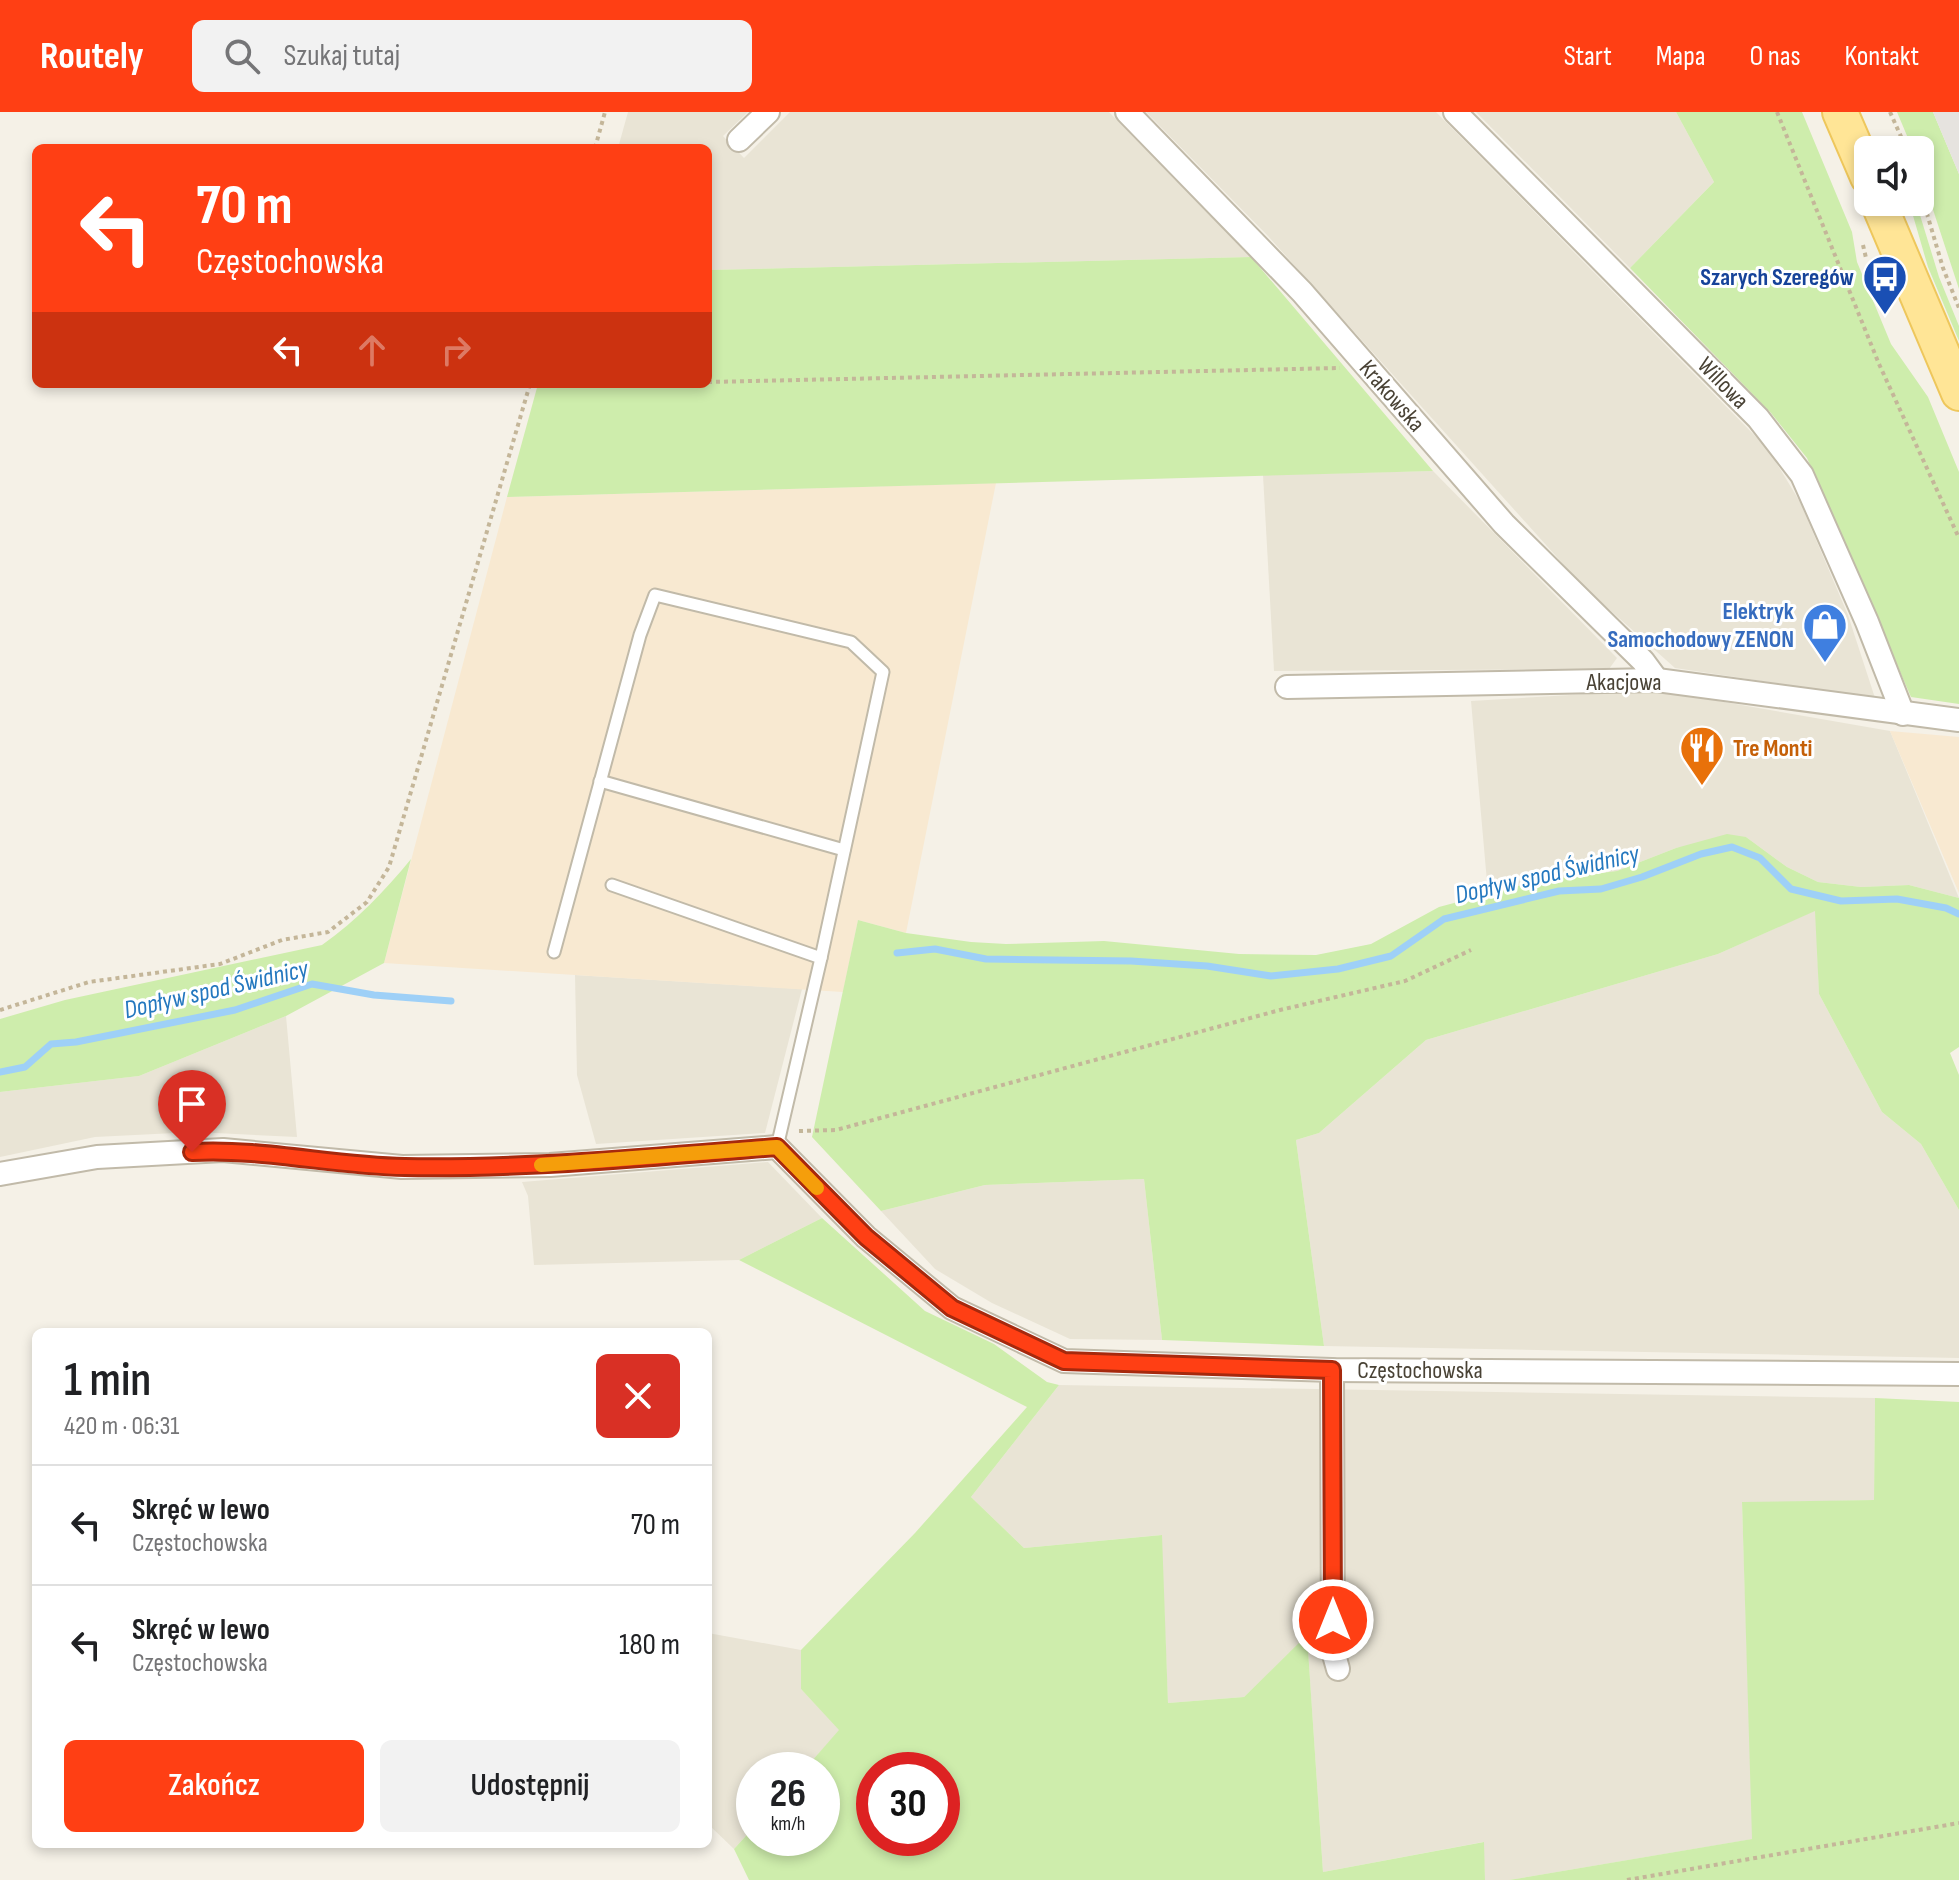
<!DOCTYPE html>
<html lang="pl">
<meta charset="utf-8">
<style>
:root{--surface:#fff;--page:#f2f2f2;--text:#202124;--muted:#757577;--line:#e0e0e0;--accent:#ff3f14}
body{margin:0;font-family:"Sofia Sans Condensed",sans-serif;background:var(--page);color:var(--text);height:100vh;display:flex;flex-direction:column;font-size:30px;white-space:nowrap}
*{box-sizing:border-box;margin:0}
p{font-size:26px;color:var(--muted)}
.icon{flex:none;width:44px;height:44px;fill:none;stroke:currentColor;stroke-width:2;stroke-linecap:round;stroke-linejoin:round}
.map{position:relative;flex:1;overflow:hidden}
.panel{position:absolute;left:32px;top:1216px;width:680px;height:520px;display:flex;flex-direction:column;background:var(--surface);border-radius:12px;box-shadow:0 4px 12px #0003}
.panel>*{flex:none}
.top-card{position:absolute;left:32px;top:32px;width:680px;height:244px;border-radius:12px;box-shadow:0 4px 12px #0003;background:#ff3f14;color:#fff;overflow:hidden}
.fabs{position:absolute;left:1854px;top:24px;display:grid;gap:16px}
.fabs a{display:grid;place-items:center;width:80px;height:80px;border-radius:12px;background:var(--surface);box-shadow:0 4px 12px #0003;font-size:40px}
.speed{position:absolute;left:736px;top:1640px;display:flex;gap:16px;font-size:40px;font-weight:700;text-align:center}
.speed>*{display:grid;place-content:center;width:104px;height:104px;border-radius:50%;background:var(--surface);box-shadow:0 4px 12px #0003;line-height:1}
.speed small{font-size:20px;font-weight:400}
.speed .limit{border:12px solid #d22;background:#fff;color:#111}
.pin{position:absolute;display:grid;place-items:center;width:68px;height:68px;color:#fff;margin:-82px -34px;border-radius:50% 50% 50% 0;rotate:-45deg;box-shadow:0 0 8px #0007}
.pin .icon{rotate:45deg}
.me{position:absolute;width:88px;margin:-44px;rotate:0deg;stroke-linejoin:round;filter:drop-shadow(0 0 6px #0008)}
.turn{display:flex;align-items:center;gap:28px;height:168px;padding:0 32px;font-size:36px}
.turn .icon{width:104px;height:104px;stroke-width:2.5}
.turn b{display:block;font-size:56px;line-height:68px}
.lanes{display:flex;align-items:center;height:76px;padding:0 32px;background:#0003;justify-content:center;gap:40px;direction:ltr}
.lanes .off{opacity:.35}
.round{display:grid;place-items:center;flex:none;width:84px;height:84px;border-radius:12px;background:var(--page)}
.head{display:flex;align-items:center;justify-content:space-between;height:136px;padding:0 32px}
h1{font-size:48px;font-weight:600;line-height:60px}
.cta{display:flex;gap:16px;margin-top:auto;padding:16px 32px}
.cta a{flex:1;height:92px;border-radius:12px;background:var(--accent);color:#fff;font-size:32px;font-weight:600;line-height:92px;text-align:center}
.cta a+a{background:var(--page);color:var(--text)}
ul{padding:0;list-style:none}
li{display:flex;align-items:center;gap:24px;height:120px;padding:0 32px;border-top:2px solid var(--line)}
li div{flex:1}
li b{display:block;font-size:30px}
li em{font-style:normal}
header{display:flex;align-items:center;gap:48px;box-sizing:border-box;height:112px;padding:0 40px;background:var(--accent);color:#fff}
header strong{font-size:38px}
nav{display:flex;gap:44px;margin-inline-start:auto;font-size:28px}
.search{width:560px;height:72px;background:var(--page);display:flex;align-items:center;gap:20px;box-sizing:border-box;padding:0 28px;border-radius:12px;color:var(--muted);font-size:30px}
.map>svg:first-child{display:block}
.residential{fill:#e9e4d5}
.commercial{fill:#f8e9d1}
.green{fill:#ceedac;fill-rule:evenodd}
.parking{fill:#e6e3df}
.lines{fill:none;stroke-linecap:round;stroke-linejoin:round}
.stream{stroke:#9ed0f7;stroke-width:7}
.lane-casing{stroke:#c1baa9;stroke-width:15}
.street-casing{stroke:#c1baa9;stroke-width:26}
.primary-casing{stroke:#eec75c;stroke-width:38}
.path{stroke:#c4b699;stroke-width:4;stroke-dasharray:4 4;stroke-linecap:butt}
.lane{stroke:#fff;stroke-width:11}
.street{stroke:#fff;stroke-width:22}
.primary{stroke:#ffe596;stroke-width:34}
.route-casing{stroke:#a6290d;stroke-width:20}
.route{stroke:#ff3f14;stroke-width:14}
.slow{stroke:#f59e0b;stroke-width:14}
.labels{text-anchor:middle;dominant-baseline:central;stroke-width:6;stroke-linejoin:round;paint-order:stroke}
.transit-label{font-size:24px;font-weight:bold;fill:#164399;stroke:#fff;text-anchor:end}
.street-label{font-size:24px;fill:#494235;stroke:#fff}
.shop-label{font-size:24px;font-weight:bold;fill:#366cbe;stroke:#fff;text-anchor:end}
.food-label{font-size:24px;font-weight:bold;fill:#c56008;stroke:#fff;text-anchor:start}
.water-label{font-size:26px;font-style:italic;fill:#2478bf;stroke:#fff}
</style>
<header>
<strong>Routely</strong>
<div class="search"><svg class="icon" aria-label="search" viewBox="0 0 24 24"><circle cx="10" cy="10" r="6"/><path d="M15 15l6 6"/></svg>Szukaj tutaj</div>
<nav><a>Start</a><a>Mapa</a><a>O nas</a><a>Kontakt</a></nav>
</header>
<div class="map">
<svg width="1959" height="1768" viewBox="0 0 1959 1768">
<rect width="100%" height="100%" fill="#f5f1e7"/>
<!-- residential -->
<g class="residential">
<path d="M628,0H748L723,24L744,46L790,0H1109L1251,145L708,158V36H618Z"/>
<path d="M1146,0H1436L1768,337L1800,390L1848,503L1875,586L1675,556L1582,473L1268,124Z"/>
<path d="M1476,0H1676L1714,70L1630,156Z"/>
<path d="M1433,359L1617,546L1609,557L1274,559L1263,363Z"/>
<path d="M1656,578L1890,619L1959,786L1909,773L1861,775L1818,770L1787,755L1746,725L1676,736L1617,759L1536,769L1488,781L1471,589Z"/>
<path d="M1816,798L1819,882L1882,1000L1921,1032L1959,1098V1246L1324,1234L1296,1028L1319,1021L1426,928L1718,842Z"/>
<path d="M575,863L802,877L765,1021L596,1032L577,963Z"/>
<path d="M286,904L297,1025L195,1020L95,1025L0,1045V980L139,964Z"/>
<path d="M768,1050L822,1106L739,1148L534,1153L528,1084L522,1070Z"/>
<path d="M1144,1067L1162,1228L1070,1227L992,1191L935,1157L881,1099L985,1073Z"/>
<path d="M1059,1273L1875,1286L1874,1388L1742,1391L1753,1727L1509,1768H1485L1483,1730L1323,1760L1307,1524L1244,1585L1168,1591L1161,1423L1024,1436L971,1385Z"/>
<path d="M708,1521L801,1538V1577L840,1618L804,1658H754V1715L734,1737L708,1712Z"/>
</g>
<!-- commercial -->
<g class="commercial">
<path d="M996,371L906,821L858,808L843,880L384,851L507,385Z"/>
<path d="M1890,619L1959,625V781Z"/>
</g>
<!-- green -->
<g class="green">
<path d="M1676,0H1802L1852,120L1857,150L1891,232L1928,285L1959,360V592L1911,585L1807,346L1771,301L1630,156L1714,70Z"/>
<path d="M1897,0H1933L1959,62V177L1920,58V38H1913Z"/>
<path d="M1909,90H1916L1939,165L1959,214V229L1928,155Z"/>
<path d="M1251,145L1433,359L507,385L538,272H708V158Z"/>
<path d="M1727,722L1746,725L1787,755L1818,770L1861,775L1909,773L1959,786V935L1950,941L1959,963V1098L1921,1032L1882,1000L1819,882L1815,799L1718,842L1426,928L1319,1021L1296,1028L1324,1234L1162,1228L1144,1067L985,1073L881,1099L812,1025L858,808L906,821L971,830L1006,832L1104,829L1239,842L1316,843L1371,832L1439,795L1536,769L1617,759L1676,736Z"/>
<path d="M411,747L384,851L286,904L139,964L0,980V907L65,888L322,833C357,808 384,780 411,747Z"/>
<path d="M822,1106L925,1199L994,1232L1047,1270L1059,1273L971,1385L1024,1436L1162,1423L1168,1591L1244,1585L1307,1523L1323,1760L1484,1730L1485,1768H749L734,1737L754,1715V1726H822V1658H804L839,1618L801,1577V1538L915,1421L1027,1295L739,1148ZM874,1658H942V1726H874Z"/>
<path d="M1875,1286L1959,1290V1768H1509L1752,1727L1742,1390L1874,1388Z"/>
</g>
<!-- parking -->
<path class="parking" d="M1933,0H1959V62Z"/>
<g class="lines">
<!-- stream -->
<g class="stream">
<path d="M897,841L935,837L986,847L1131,849L1207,854L1271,864L1338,857L1391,844L1444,807L1559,779L1601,777L1642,765L1701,742L1732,735L1760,746L1791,777L1841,789L1897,787L1946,796L1959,802"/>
<path d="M0,960L25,955L51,932L76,930L235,898L312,872L374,883L451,889"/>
</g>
<!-- lane casing -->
<g class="lane-casing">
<g id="lane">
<path d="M600,669L844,738"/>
<path d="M612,773L821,846L777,1035"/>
<path d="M554,840L640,523L655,483L851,530L883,560L821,846"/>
</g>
</g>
<!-- street casing -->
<g class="street-casing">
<g id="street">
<path d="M1127,0L1302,180L1504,412L1643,549L1657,568"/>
<path d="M1455,0L1758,306L1802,363L1867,510L1903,602"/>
<path d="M739,28L768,0"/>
<path d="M1287,575L1657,568L1959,608"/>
<path d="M0,1062L97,1045L223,1038L402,1055L550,1053L777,1035L866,1125L952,1196L1064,1249L1332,1258L1959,1262"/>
<path d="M1332,1258L1333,1539L1338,1557"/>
</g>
</g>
<!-- primary casing -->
<g class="primary-casing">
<g id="primary">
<path d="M1840,0L1868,65"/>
<path d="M1878,90L1959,281"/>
</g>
</g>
<!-- path -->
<g class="path">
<path d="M1777,0L1879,252L1959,426"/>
<path d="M1890,0L1907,38"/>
<path d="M595,36L605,0"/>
<path d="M1920,78L1943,156L1959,196"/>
<path d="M1863,133L1866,146"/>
<path d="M708,270L1340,256"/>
<path d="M529,273L617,272"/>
<path d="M0,898L89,870L220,852L282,828L328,820L367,790L389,755L530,272"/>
<path d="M799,1019L836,1018L1280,898L1405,869L1471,838"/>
<path d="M1627,1768L1959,1711"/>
</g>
<!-- lane -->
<use href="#lane" class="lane"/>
<!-- street -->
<use href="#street" class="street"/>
<!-- primary -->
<use href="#primary" class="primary"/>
</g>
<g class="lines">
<!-- route casing -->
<g class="route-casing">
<path id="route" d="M192,1040C263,1036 333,1054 405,1055C529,1057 653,1045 777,1035L866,1125L952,1196L1064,1249L1332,1258L1333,1508"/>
</g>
<!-- route -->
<use href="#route" class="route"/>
<!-- slow -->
<path class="slow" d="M541,1053L777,1035L817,1076"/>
</g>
<!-- icons -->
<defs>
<g id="bus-pin" transform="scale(2.3)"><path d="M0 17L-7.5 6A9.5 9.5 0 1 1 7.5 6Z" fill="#1a4fb4" stroke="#fff"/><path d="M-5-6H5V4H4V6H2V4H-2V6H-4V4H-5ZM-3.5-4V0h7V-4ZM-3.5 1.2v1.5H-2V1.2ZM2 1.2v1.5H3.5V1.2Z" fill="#fff"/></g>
<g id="shop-pin" transform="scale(2.3)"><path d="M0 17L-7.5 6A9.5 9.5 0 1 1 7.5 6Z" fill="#3f7fe0" stroke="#fff"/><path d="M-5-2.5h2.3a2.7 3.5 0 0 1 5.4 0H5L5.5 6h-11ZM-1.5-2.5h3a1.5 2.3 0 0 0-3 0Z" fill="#fff"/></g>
<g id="restaurant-pin" transform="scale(2.3)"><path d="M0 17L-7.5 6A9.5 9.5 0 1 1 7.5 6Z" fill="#e8710a" stroke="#fff"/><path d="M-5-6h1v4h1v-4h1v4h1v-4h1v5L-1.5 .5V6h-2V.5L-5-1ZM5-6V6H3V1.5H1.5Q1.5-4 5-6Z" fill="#fff"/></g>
</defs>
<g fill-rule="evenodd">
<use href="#bus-pin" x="1885" y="165"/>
<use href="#shop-pin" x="1825" y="513"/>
<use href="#restaurant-pin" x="1702" y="636"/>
</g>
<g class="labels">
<!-- transit labels -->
<g class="transit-label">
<text x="1854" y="165">Szarych Szeregów</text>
</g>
<!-- street labels -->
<g class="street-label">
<text transform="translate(1723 271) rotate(46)">Willowa</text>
<text transform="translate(1392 284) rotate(49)">Krakowska</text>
<text x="1624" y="570">Akacjowa</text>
<text x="1420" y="1258">Częstochowska</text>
</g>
<!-- shop labels -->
<g class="shop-label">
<text x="1794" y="499">Elektryk<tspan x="1794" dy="28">Samochodowy ZENON</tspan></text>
</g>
<!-- food labels -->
<g class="food-label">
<text x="1733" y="636">Tre Monti</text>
</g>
<!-- water labels -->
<g class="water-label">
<text transform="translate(1547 763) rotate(-13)">Dopływ spod Świdnicy</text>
<text transform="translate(216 878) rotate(-13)">Dopływ spod Świdnicy</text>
</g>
</g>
</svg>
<div class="fabs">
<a><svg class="icon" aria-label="sound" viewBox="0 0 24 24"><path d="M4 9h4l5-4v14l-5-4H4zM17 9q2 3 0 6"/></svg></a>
</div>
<div class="speed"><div>26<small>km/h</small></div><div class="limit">30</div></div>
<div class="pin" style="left:192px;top:1040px;background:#d93025"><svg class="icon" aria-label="arrive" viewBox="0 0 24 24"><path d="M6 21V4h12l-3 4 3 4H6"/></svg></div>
<svg class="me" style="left:1333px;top:1508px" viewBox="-20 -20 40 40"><circle r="17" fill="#ff3f14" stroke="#fff" stroke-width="3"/><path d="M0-11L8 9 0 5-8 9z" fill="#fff"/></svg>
<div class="top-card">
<div class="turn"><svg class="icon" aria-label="left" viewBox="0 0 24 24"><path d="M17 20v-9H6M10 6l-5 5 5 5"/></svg><div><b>70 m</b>Częstochowska</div></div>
<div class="lanes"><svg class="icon" aria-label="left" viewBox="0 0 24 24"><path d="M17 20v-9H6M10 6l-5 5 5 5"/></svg><svg class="icon off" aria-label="ahead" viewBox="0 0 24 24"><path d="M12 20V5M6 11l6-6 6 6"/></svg><svg class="icon off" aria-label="right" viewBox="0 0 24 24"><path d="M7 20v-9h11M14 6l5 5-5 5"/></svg></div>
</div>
<section class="panel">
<div class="head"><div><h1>1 min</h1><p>420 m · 06:31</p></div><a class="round" style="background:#d93025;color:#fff"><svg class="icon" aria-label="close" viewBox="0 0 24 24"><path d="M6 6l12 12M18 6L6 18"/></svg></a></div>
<ul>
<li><svg class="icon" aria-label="left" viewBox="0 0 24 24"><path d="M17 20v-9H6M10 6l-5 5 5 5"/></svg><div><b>Skręć w lewo</b><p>Częstochowska</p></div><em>70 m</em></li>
<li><svg class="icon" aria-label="left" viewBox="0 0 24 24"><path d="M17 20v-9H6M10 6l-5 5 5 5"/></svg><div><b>Skręć w lewo</b><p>Częstochowska</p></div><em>180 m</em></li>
</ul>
<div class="cta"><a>Zakończ</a><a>Udostępnij</a></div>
</section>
</div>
